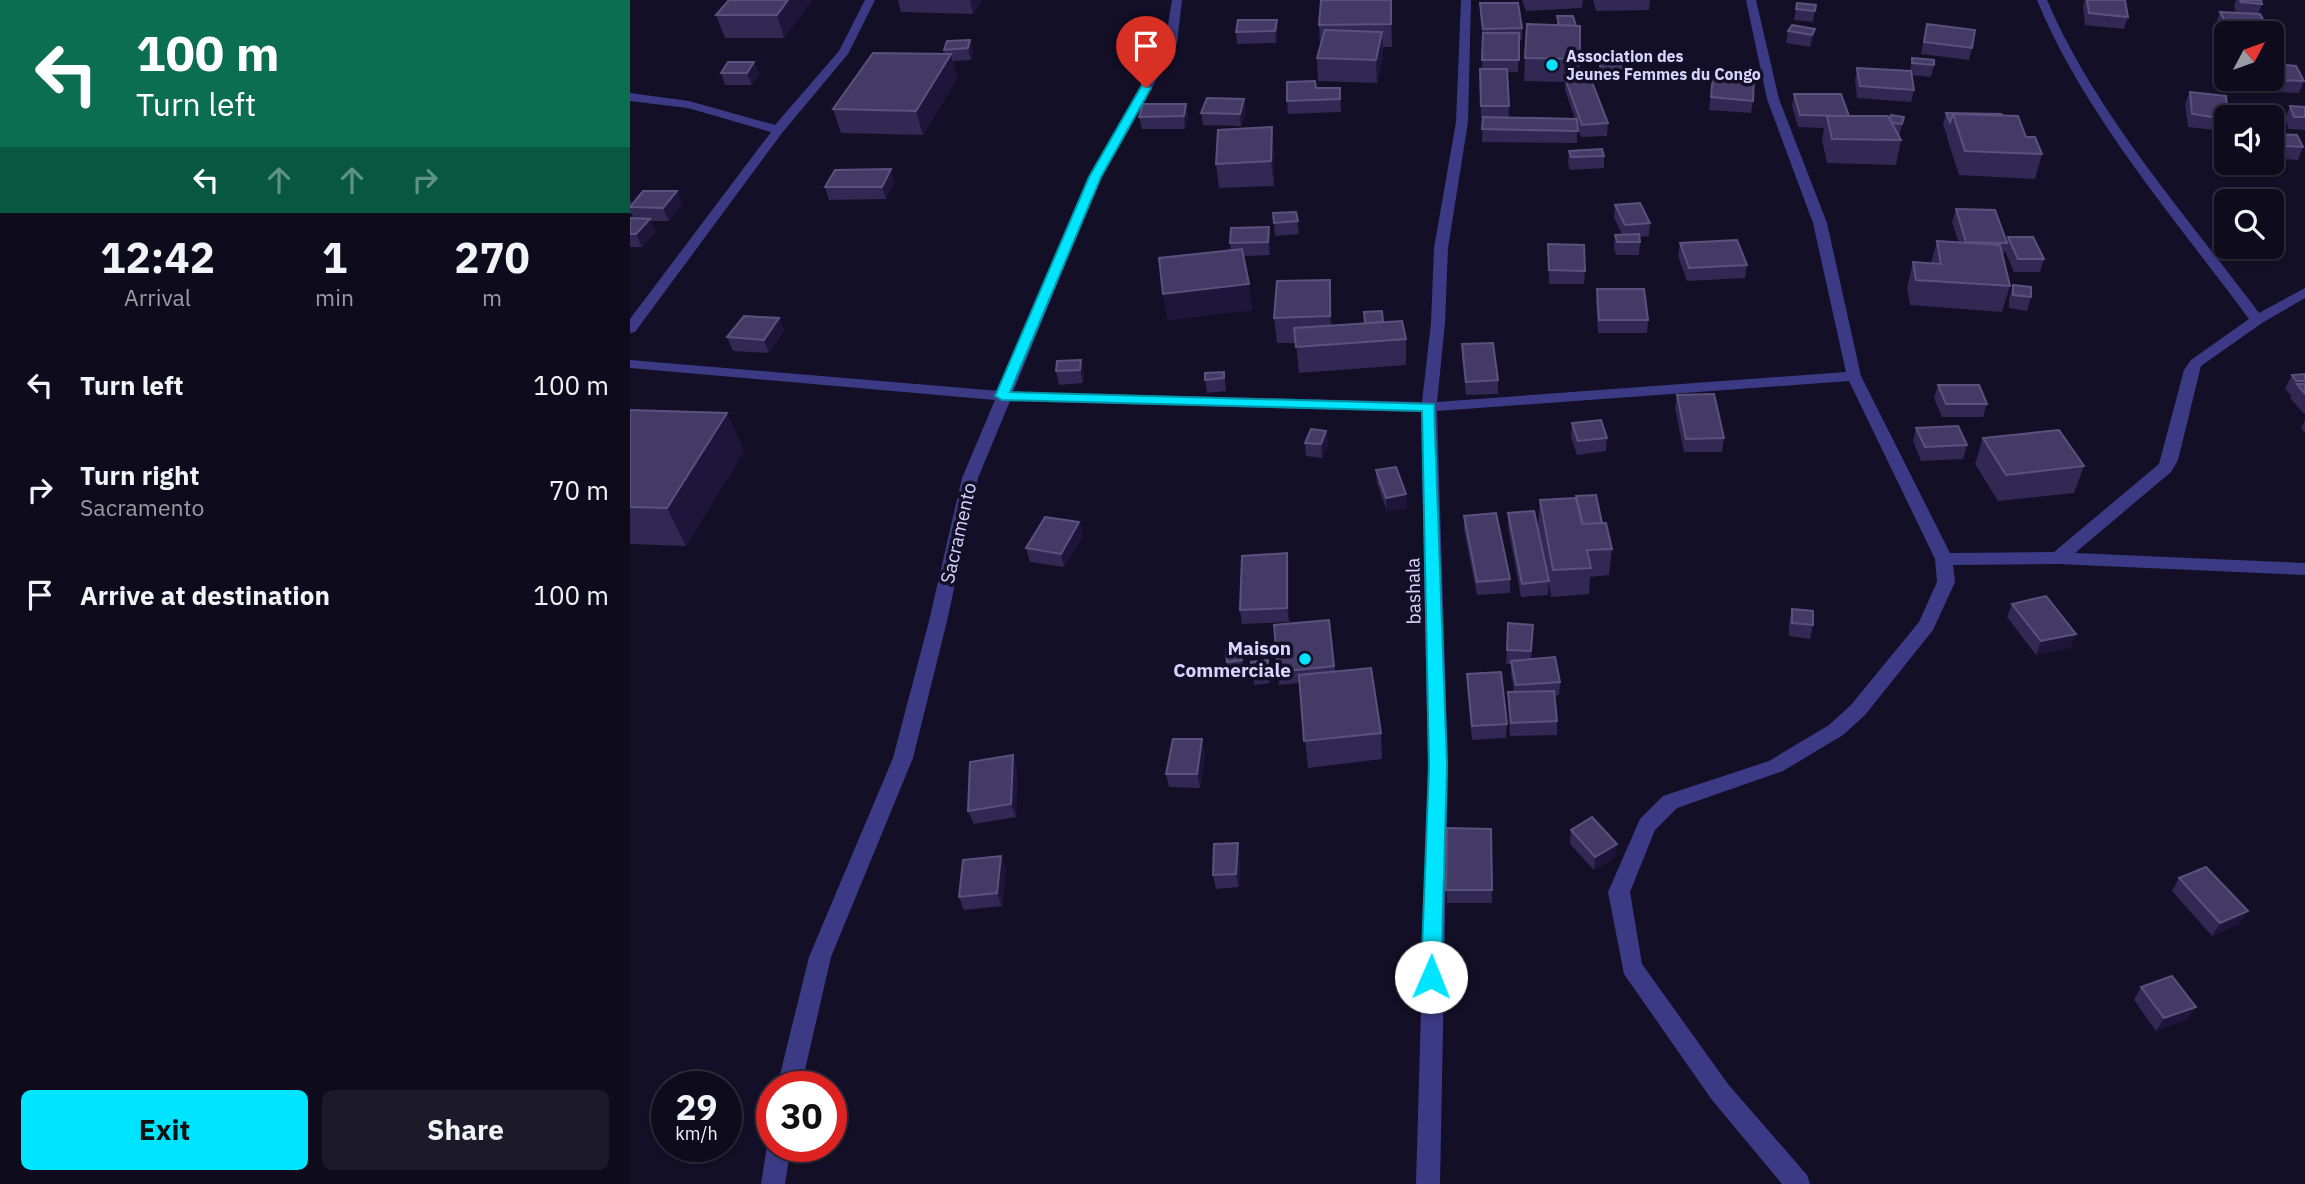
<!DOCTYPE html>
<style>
:root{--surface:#0e0b1c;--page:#1c1929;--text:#f1f3f6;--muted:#9b9ba3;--line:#2e2b3b;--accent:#00e5ff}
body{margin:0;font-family:"IBM Plex Sans",sans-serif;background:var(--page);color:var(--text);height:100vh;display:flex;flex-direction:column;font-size:26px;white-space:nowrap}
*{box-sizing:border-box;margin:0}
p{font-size:23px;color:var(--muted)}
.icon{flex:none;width:38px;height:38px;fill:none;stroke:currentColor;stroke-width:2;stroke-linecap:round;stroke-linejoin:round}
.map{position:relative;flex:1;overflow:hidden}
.drawer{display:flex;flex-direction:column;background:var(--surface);width:630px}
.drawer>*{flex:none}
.guide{background:#0b6e4f;color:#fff;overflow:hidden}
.needle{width:46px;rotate:49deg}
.controls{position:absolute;left:1584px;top:21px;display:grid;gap:14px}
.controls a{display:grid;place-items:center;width:70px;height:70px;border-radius:10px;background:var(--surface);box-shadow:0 2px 5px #0004,0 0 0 2px var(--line);font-size:35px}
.speed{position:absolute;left:21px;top:1071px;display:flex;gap:14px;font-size:35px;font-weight:700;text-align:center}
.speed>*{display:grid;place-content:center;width:91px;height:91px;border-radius:50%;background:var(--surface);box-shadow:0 2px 5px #0004,0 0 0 2px var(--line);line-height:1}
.speed small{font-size:18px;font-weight:400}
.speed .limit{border:10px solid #d22;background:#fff;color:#111}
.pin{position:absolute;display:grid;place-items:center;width:60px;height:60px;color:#fff;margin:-72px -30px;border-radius:50% 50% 50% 0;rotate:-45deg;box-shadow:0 0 7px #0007}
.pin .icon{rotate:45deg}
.me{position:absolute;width:77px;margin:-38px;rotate:1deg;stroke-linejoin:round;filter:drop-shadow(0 0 5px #0008)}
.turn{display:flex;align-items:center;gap:24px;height:147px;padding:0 21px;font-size:32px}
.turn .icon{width:91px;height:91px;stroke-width:2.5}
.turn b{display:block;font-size:49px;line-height:60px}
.lanes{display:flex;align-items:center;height:66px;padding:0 21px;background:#0003;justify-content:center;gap:35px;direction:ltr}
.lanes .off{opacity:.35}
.eta{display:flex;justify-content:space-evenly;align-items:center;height:119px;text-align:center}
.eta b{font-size:42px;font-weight:700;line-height:49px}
.cta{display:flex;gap:14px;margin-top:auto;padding:14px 21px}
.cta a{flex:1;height:80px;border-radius:10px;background:var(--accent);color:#111;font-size:28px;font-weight:700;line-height:80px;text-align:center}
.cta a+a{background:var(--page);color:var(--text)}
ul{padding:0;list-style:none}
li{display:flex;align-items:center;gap:21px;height:105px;padding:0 21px}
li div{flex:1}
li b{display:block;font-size:26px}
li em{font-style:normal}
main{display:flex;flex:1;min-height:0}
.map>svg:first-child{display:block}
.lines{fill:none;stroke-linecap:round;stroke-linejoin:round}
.minor{fill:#3d3a85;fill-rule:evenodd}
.wall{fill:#312854}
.shaded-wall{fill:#1d163a}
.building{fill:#433a66;stroke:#5a527e;stroke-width:2}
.route{fill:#00e5ff;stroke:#0095a6;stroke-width:2}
.poi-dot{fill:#00e5ff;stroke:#130f26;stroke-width:2.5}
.labels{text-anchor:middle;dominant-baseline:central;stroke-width:7;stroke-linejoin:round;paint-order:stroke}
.far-poi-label{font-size:16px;font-weight:bold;fill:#d9d4ff;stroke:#130f26;text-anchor:start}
.street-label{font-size:19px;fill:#d9d4ff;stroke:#130f26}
.poi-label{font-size:19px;font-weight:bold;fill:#d9d4ff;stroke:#130f26;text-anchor:end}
</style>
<main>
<section class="drawer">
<div class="guide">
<div class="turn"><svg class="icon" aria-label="left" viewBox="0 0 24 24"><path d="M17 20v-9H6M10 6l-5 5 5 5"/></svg><div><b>100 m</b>Turn left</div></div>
<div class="lanes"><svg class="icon" aria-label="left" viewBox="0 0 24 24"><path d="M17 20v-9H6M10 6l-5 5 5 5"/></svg><svg class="icon off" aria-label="ahead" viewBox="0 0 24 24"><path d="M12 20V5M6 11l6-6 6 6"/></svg><svg class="icon off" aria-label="ahead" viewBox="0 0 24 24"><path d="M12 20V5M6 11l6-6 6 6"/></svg><svg class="icon off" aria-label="right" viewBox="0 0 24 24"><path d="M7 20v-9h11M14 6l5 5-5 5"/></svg></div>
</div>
<div class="eta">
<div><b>12:42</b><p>Arrival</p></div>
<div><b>1</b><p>min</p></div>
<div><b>270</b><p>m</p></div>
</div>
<ul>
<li><svg class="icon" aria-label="left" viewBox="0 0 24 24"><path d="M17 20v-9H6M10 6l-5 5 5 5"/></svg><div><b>Turn left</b></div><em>100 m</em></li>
<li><svg class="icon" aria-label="right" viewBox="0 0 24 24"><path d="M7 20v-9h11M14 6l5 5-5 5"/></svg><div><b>Turn right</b><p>Sacramento</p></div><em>70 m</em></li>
<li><svg class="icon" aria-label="arrive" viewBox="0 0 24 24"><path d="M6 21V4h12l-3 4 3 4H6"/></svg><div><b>Arrive at destination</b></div><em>100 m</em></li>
</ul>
<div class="cta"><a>Exit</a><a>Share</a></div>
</section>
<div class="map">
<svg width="1675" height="1184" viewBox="0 0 1675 1184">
<rect width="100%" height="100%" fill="#130f26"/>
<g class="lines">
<!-- minor -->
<g class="minor">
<path d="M235,0H245L218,54L152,133L5,332L0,333V319L141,132L58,108L0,101V93L59,101L145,125L209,51Z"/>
<path d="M542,0H552L547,43L471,177L383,392L792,402L801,323L804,248L826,122L831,0H841L838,122L818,248L815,323L807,402L1216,372L1183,223L1137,99L1116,0H1126L1149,99L1197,223L1231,376L1320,553L1424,552L1529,464L1554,370L1561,360L1619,319C1546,220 1453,113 1407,0H1417C1465,113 1556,215 1629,313L1675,288V298L1632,323L1571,366L1548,460L1541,472L1445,553L1675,563V575L1428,564L1323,565L1325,582L1303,630L1235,715L1213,735L1153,771L1047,808L1025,830L1000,892L1012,964L1098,1084L1177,1175L1180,1184H1152L1082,1100L994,974L978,892L1010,819L1033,796L1139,761L1199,725L1221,705L1289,622L1307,582L1305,559L1219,381L807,411L818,766L810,1184H786L798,766L791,412L380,401L348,478L317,621L283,758L201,957L171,1087H147L179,957L263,758L299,621L332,478L365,400L0,368V360L369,391L459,177L535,43Z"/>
<path d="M142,1137V1146H161L155,1184H131L137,1146Z"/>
</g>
</g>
<!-- wall -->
<g class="wall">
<path d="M182,0L154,38H95L86,15Z"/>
<path d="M268,0H352L343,14L271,12Z"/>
<path d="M892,0H953L952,8L896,11Z"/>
<path d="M963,0H1020L1019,10L966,11Z"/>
<path d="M1455,0H1457L1498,17L1494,29L1455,25L1453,5Z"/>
<path d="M1606,0H1631L1632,4L1628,14L1635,23L1631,33H1591L1586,24L1590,12L1606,13L1604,6Z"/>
<path d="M850,3L892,28V40H889L888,72H877L879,117L945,119L935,90V82L894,81L895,58L927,25V16L950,59L949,77L978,123L977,136L951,137L947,125V143L852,142L853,118H851L850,69H852L853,40L850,15Z"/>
<path d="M1167,3L1186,5L1183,22L1164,20Z"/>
<path d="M762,14V47H753V56L747,83L688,81L687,58L690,46L689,25Z"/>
<path d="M647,20L648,32L646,43L607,44L606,32Z"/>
<path d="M1297,24L1342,48L1339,60L1291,54Z"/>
<path d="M1185,29L1183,41L1180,47L1156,43L1158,31Z"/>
<path d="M340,40L343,52L341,60L323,61L327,78L293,135L211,133L203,109L315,54L314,50Z"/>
<path d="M970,52L992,69L991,81H969Z"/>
<path d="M1282,58L1304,65L1301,77L1281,75L1284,90L1281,102L1227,98L1225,80L1227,68L1280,71Z"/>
<path d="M124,62L129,74L122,85H95L91,73Z"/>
<path d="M1644,64L1674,81L1669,93L1647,92L1641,79L1642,71Z"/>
<path d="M1083,73L1123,101L1121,113L1079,110Z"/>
<path d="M686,88H710L711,112L658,114L657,101Z"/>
<path d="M1560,92L1596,117V126L1594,131L1558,127L1555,104Z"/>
<path d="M1164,94L1219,116L1260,119L1274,117L1269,137L1271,140L1266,165L1197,163L1192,140L1194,128L1168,127L1162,106Z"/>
<path d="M556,104L558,116L555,129H512L509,117Z"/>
<path d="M1660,106L1675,107V130L1659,129L1655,119Z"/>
<path d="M1605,108L1635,117H1602Z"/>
<path d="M616,111L611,126L573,125L571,113Z"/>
<path d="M1316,113L1396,137L1412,154L1405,179L1329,175L1317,138V135L1313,125Z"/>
<path d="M1642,134L1673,147L1668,160L1642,158Z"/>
<path d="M939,151L974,156V168L940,170L938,163Z"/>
<path d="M644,152V186L589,188L586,164Z"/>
<path d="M261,169L264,182L256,199L199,200L195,187Z"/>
<path d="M47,191L52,204L39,221H21L26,232L12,247H0V218H4L1,213L0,214V199L2,204Z"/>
<path d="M985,205L1020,223L1019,236L1010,237V242L1009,255H986L984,248L985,235L992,234L984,218Z"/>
<path d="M1326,209L1376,241L1378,237L1414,259L1410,272H1384L1375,251L1372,256L1380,286L1372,312L1280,305L1277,288L1283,262L1301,263L1307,241L1329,243L1322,222Z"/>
<path d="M666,212L669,234L645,236L643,213Z"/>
<path d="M639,227L640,240V255L614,256L619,284L622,310L538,320L533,294L601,251L600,243Z"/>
<path d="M1050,243L1117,265L1115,278L1057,281L1048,256Z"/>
<path d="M918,244L955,271L954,284H919Z"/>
<path d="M700,280L702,305V326L753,322L776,339V365L669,373L666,343H647L644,318Z"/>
<path d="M1383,285L1401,297L1397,311L1379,308V298Z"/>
<path d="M967,289L1018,320L1017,333H968L966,302Z"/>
<path d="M149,318L154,331L139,353L103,351L97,337Z"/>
<path d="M832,344L868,380V394L836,395L832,357Z"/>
<path d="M451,360L454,373L453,383L429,385L426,371Z"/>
<path d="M594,372L596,391L577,393L575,380Z"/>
<path d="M1675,374V415L1660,398L1662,395H1660L1655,388L1662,375Z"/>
<path d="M1308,385L1357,404L1353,417H1312L1304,398Z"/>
<path d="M1047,395L1094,438L1092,452H1054L1045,408Z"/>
<path d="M0,410L114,451L56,546L0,544Z"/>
<path d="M1675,420V433L1671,428Z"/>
<path d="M942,423L977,438L976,451L947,455L941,437Z"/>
<path d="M1286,428L1337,445L1333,459L1291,461L1283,441Z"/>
<path d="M696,431L698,445L692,458L676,456L675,443Z"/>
<path d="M1353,438L1454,466L1444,493L1368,501L1345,464Z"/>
<path d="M746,470L777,508L757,511L747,483Z"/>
<path d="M946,496L972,523L982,549L979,575L960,577L959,594L921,597L919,582L918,595L891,597L878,527V513L917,573L908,527L910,500L946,498Z"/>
<path d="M834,516L880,579V593L847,595L834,530Z"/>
<path d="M449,522L453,536L434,567L400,562L396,548Z"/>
<path d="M657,553L659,567V622L612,624L610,610Z"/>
<path d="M1382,604L1446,634L1440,648L1406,655L1377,617Z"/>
<path d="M1162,609L1183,625L1180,639L1159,636V623Z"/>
<path d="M699,620L705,671L751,733L752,759L678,768L669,683L649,685L648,672Z"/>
<path d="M903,625L901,659L930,682L929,695L925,696L927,721V735L880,736L878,706V692H884L881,674V664H876L877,650Z"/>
<path d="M611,648L614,674L599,675L597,662Z"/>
<path d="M638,660L640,683L624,685L621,662Z"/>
<path d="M837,674L877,724L876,738L842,740L837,688Z"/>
<path d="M575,753L570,788L539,787L536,774Z"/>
<path d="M387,768L386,817L344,824L338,811Z"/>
<path d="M817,828L861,829L862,903H817Z"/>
<path d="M941,830L985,857L964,870L940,844Z"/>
<path d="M608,843L610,857L609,887L586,889L583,875Z"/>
<path d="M371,856L376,869L372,906L334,910L329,897Z"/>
<path d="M1549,878L1618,911L1609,924L1582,936L1542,891Z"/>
<path d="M1511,987L1566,1007L1557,1019L1526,1031L1504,1000Z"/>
</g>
<!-- shaded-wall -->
<g class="shaded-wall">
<path d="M158,0H182L154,38L147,15Z"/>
<path d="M340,0H352L343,14Z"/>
<path d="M762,0V47L761,24Z"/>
<path d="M647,20L648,32L646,43L645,31Z"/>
<path d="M1185,29L1183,41L1180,47L1182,35Z"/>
<path d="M752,32L753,56L747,83L746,60Z"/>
<path d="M340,40L343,52L341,60L338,48Z"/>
<path d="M321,54L327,78L293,135L286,111Z"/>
<path d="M124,62L129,74L122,85L117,73Z"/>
<path d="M614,99L616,111L611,126L610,114Z"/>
<path d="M556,104L558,116L555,129L554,116Z"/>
<path d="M642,127L644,152V186L641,161Z"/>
<path d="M261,169L264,182L256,199L252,187Z"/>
<path d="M47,191L52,204L39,221L33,208Z"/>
<path d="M20,219L26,232L12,247L6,234Z"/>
<path d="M639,227L640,240V255L638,242Z"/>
<path d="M700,280L702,305V342L700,316Z"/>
<path d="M619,284L622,310L538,320L533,294Z"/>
<path d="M149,318L154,331L139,353L134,340Z"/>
<path d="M451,360L454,373L453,383L450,370Z"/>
<path d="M97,413L114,451L56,546L37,508Z"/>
<path d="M696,431L698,445L692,458L691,444Z"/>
<path d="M776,494L777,508L757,511L756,498Z"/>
<path d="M449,522L453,536L434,567L431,554Z"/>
<path d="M657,553L659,567V622L657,608Z"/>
<path d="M1446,634L1440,648L1406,655L1411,641Z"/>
<path d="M572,739L575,753L570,788L567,774Z"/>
<path d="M383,755L387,768L386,817L381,804Z"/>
<path d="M608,843L610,857L609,887L606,874Z"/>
<path d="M987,844L985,857L964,870L965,857Z"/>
<path d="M371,856L376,869L372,906L367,893Z"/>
<path d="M1618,911L1609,924L1582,936L1590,923Z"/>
<path d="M1566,1007L1557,1019L1526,1031L1534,1018Z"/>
</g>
<!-- building -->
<g class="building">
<path d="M99,0H158L147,15H86Z"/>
<path d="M691,0H761V24L689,25Z"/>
<path d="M1457,0H1495L1498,17L1459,13Z"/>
<path d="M1610,0H1631L1632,4L1611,2Z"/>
<path d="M850,3H888L892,28L853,29Z"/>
<path d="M1167,3L1186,5L1185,11L1166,9Z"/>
<path d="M1590,12L1630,14L1635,23L1595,21Z"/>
<path d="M927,16H943L946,26L929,25Z"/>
<path d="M608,20H647L645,31L606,32Z"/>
<path d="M897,24L950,26V59L895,58Z"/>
<path d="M1297,24L1345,30L1342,48L1294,42Z"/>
<path d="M1162,25L1185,29L1182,35L1158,31Z"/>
<path d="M695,30L752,32L746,60L687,58Z"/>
<path d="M853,33H889V60H852Z"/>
<path d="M340,40L338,48L314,50L317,41Z"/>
<path d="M970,52L992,53V69H970Z"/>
<path d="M243,53L321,54L286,111L203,109Z"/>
<path d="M1282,58L1304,60V65L1282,63Z"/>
<path d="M98,62H124L117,73H91Z"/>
<path d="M1644,64L1666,66L1674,81L1652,80Z"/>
<path d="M1227,68L1281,71L1284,90L1230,86Z"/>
<path d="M850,69H877L879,106H851Z"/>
<path d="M1083,73L1124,77L1123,101L1081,97Z"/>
<path d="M960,77L978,123L952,125L935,78Z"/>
<path d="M685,81L686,88H710V99L657,101V82Z"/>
<path d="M1560,92L1596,96L1598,117H1596V119L1562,114Z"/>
<path d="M1164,94H1211L1219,116L1170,115Z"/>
<path d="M577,98L614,99L610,114L571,113Z"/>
<path d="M513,104H556L554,116L509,117Z"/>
<path d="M1660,106L1675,107V117H1664Z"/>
<path d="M1605,108L1631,110L1635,117H1609Z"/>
<path d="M1316,113L1371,114L1372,115L1323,114L1320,122Z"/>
<path d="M1323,114L1388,116L1396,137H1405L1412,154L1335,151Z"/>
<path d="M1261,115L1274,117L1272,124L1262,123L1260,119Z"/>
<path d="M1197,116H1258L1271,140L1202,139Z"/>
<path d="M853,117L947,119L948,131L852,129Z"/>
<path d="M642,127L641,161L586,164L588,130Z"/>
<path d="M1642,134L1667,135L1673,147L1642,145Z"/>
<path d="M972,149L974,156L941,157L939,151Z"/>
<path d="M261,169L252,187H195L205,170Z"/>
<path d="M13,191H47L33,208L0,207Z"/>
<path d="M1010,203L1020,223L995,225L985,205Z"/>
<path d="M1326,209L1365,210L1377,243L1336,242Z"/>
<path d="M666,212L668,221L644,223L643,213Z"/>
<path d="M0,218L20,219L6,234H0Z"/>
<path d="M639,227L638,242L600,243L601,228Z"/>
<path d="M1009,234L1010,242H987L985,235Z"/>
<path d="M1378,237H1403L1414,259H1388Z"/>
<path d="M1107,240L1117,265L1059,268L1050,243Z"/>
<path d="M1307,241L1370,245L1380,286L1286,280L1283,262L1311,264Z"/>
<path d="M918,244L954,245L955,271L919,270Z"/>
<path d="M612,249L619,284L533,294L529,258Z"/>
<path d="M700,280V316L644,318L647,281Z"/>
<path d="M1383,285L1401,287V297L1383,295Z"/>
<path d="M967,289H1014L1018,320H969Z"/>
<path d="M752,311L753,322L735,323L734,312Z"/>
<path d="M114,316L149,318L134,340L97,337Z"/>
<path d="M772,321L776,339L666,347L664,328Z"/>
<path d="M863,343L868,380L836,382L832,344Z"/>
<path d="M451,360L450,370L426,371L427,361Z"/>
<path d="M594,372V378L575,380V373Z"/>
<path d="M1675,374V381H1666L1662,375Z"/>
<path d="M1667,384H1675V394Z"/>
<path d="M1308,385H1349L1357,404H1316Z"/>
<path d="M1084,394L1094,438L1056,439L1047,395Z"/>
<path d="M0,410L97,413L37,508L0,507Z"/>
<path d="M971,420L977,438L948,441L942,423Z"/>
<path d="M1328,426L1337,445L1295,447L1286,428Z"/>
<path d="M681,429L696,431L691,444L675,443Z"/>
<path d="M1429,430L1454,466L1376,475L1353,438Z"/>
<path d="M766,467L776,494L756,498L746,470Z"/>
<path d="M966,495L972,523L953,524L946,496Z"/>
<path d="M946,498L952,524L976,523L982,549L957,550L961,568L923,570L910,500Z"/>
<path d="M904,511L919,581L892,584L878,513Z"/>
<path d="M866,513L880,579L847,582L834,516Z"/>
<path d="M415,517L449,522L431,554L396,548Z"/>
<path d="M657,553V608L610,610L612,556Z"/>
<path d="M1416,596L1446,634L1411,641L1382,604Z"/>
<path d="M1162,609L1183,611V625L1162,623Z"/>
<path d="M699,620L704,666L648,672L644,625Z"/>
<path d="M878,623L903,625L901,651L877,650Z"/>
<path d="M611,648L612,660L597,662L596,650Z"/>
<path d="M925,657L930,682L886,685L881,661Z"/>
<path d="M638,660V669L622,671L621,662Z"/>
<path d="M741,668L751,733L674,741L669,675Z"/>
<path d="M871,672L877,724L842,726L837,674Z"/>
<path d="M924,691L927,721L881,723L878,692Z"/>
<path d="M543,739H572L567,774H536Z"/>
<path d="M383,755L381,804L338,811L340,762Z"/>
<path d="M962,817L987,844L965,857L941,830Z"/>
<path d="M817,828L861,829L862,890H816Z"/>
<path d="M608,843L606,874L583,875L584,844Z"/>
<path d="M371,856L367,893L329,897L333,860Z"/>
<path d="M1576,867L1618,911L1590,923L1549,878Z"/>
<path d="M1542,976L1566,1007L1534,1018L1511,987Z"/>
</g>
<!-- route -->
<path class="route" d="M512,85L521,88L471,177L380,392L804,404L817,766L811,977L808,983L801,986L794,983L791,977L799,766L792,411L372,400L365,396L459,177Z"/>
<!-- markers -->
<g class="poi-dot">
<circle cx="922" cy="65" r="7"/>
<circle cx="675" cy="659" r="7"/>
</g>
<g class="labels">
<!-- far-poi labels -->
<g class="far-poi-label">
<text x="936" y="56">Association des<tspan x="936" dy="18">Jeunes Femmes du Congo</tspan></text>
</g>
<!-- street labels -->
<g class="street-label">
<text transform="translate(328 533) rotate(-77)">Sacramento</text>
<text transform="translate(783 591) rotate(-91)">bashala</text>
</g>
<!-- poi labels -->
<g class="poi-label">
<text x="661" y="648">Maison<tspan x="661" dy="22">Commerciale</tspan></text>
</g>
</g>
</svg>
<div class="controls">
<a><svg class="needle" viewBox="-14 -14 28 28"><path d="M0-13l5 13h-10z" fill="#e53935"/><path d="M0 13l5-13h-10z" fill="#9b9ba3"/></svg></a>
<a><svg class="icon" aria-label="sound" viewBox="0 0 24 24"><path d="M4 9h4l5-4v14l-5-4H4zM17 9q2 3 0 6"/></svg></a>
<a><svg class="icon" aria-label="search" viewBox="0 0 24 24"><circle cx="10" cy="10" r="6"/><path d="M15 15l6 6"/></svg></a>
</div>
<div class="speed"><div>29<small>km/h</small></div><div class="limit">30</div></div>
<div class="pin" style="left:516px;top:88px;background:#d93025"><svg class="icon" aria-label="arrive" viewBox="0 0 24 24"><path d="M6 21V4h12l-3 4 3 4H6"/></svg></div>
<svg class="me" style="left:801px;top:977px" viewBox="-20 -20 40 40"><circle r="19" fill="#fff"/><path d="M0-13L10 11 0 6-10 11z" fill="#00e5ff"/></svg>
</div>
</main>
